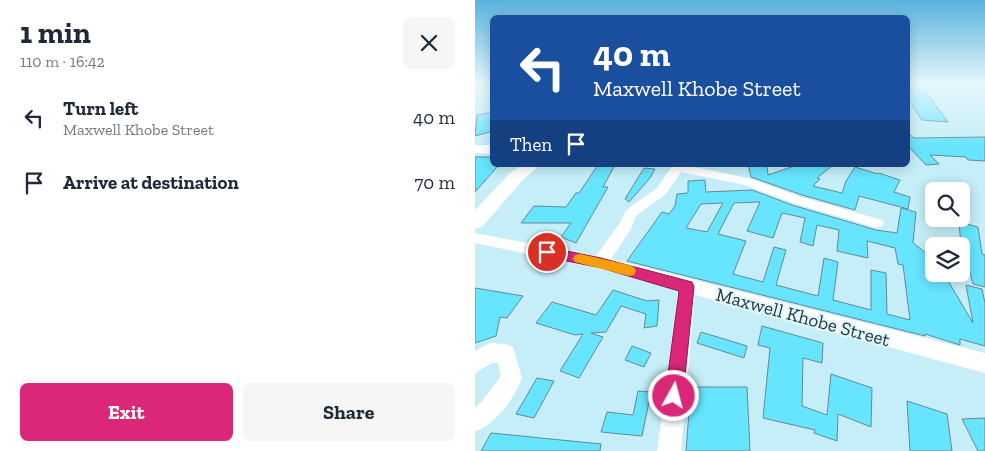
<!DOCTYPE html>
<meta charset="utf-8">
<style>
:root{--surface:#fff;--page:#f6f6f7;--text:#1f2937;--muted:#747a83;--accent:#db2777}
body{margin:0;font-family:"Zilla Slab",serif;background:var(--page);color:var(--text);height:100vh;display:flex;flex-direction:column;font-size:19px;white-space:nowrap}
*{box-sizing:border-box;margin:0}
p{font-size:16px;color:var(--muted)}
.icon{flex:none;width:28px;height:28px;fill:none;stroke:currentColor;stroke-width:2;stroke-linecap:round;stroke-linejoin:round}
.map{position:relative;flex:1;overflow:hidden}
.sheet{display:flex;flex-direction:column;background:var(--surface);width:475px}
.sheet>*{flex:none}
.banner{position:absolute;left:15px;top:15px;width:420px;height:152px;border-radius:8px;box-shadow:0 2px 12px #0003;background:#1a4fa0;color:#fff;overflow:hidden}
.buttons{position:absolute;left:450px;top:182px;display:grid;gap:10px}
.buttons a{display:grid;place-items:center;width:45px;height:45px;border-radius:8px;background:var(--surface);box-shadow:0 2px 12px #0003;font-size:25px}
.pin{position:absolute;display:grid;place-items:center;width:42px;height:42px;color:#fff;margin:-21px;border:2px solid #fff;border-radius:50%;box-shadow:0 1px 5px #0007}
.me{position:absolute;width:55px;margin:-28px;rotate:7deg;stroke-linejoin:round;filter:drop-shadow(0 0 4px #0008)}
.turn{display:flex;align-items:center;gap:18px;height:105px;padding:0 20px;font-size:22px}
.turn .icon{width:65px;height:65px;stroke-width:2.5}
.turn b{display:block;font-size:35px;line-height:42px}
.then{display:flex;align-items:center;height:48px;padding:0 20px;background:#0003;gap:10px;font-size:19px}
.round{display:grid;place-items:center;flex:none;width:52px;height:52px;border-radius:8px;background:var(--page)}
.overview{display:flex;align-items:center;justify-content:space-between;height:85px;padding:0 20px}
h1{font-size:30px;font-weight:700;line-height:38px}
.primary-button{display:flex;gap:10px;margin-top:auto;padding:10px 20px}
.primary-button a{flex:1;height:58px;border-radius:8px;background:var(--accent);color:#fff;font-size:20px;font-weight:700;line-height:58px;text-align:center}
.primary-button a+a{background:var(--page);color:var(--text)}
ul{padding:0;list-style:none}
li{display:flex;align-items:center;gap:15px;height:65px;padding:0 20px}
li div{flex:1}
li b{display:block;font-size:19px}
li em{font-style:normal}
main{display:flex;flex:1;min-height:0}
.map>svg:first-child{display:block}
.building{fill:#67e4fe;stroke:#638a93;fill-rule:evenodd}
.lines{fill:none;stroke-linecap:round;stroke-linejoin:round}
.minor{fill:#fff;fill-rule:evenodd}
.highway{fill:#fff;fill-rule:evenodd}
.route{fill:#db2777;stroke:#8e194d}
.slow{fill:#f59e0b}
.labels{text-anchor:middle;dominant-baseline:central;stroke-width:4.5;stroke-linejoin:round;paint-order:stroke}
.near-street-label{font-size:19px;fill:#27373b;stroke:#e0f8fe}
</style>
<main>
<section class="sheet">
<div class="overview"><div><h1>1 min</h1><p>110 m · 16:42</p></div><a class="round"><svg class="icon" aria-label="close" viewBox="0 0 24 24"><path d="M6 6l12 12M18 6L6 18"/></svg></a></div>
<ul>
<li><svg class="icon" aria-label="left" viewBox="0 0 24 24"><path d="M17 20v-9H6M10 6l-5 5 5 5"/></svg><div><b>Turn left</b><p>Maxwell Khobe Street</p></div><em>40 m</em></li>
<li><svg class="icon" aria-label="arrive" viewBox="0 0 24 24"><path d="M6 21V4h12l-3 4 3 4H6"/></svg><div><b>Arrive at destination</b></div><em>70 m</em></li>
</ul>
<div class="primary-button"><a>Exit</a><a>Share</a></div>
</section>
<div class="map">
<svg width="510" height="451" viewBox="0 0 510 451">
<rect width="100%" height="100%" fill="#c5eef8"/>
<!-- building -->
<g class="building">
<path d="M432,84H437L454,96L473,122L447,120L432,98Z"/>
<path d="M18,112V131L0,136L2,115Z"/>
<path d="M434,134L439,138L510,137V161L493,160L491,157L455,155L464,164L451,165L432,145Z"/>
<path d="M0,157H18V165H24L0,192Z"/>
<path d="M123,165H140L128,187H133L101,243L86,237L96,223H46L59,206L91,207L101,193H104Z"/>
<path d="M273,165H292L293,175L322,165H358L342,178L345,179L338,186L367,193L371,181L380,167L403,174L404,173L425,180L419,192L435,197L433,209L384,196L380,210L327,195L276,177Z"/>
<path d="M169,168L180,169L175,178L154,202L150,199Z"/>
<path d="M230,180L231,192L277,190L317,205L401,230L422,233L426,208L441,212L438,243L459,259V274H469L498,323L491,285L507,289L510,303V346L485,339V345L450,334V336L152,261L187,212L194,214L200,206L202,194L213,193V181ZM285,202L272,231L298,238L307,213L330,218L325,242L338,246L342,225L364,230L362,251L393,258L392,241L420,248L423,264L428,265L435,320L412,314L411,273L396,270V310L358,300L363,262L349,258L343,296L301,285L311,250L299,247L288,282L258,274L271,241L243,234L259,203ZM248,203L232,232L211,228L226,204Z"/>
<path d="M484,222L503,227L507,254L510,255V287L498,284L488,246H486Z"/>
<path d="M0,288L48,296L32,318L25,317L21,336L0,343Z"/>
<path d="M138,290L172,301L184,300L182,326L169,328L171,314L146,306L131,332L116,333L128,337L104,378L85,371L108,334L100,335L61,323L77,302L121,315Z"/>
<path d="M287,326L348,343L347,363L328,358L327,406L352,415L356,374L397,388L396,427L363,414L362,441L339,433L340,430L288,418L295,348L283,345Z"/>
<path d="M226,332L272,346L269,358L222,343Z"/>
<path d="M157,346L176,353L169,367L150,360Z"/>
<path d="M62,378L79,381L59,418L41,414Z"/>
<path d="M216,387H272L275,451H211Z"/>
<path d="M163,391L176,392L167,436L126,432L132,412L158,415Z"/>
<path d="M432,401L472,414L477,451H435Z"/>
<path d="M510,418V451H503L487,419Z"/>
<path d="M16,433L126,444L125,451H6Z"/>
</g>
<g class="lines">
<!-- minor -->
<g class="minor">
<path d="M198,165H210L277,179L326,197L407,220L409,223L407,226L402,228L318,203L270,185L206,172L191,194L161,216L156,229L136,259L510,353V373L220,295L206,451H182L203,290L125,269L0,243V233L121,256L144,224L151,210L182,188Z"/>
<path d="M15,343L31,344L38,347L47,378C39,399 22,423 0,432V407L7,401L26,376L23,363H17L0,373V351Z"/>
</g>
<!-- highway -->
<g class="highway">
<path d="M0,145H18V154L0,153Z"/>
<path d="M47,165H65L47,181L7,227L0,229V210L35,173Z"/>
</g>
</g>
<!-- sky -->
<linearGradient id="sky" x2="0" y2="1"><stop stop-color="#59b2dc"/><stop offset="0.57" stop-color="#e5f7fc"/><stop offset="1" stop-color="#e5f7fc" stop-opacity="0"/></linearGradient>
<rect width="510" height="147" fill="url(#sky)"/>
<!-- route -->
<path class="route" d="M72,247L126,258L217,282L219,287L208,396L205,402L199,405L192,402L190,396L204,291L126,268L67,256L66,252L67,249Z"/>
<!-- slow -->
<path class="slow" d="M105,254L154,265L159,267L161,271L159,275L154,276L100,262L98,259L100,255Z"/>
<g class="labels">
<!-- near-street labels -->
<g class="near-street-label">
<text transform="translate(328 317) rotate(15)">Maxwell Khobe Street</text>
</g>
</g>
</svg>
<div class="buttons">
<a><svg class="icon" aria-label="search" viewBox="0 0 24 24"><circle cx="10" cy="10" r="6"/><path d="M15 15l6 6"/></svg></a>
<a><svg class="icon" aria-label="layers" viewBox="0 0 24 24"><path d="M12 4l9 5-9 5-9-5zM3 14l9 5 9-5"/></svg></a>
</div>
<div class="pin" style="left:72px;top:252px;background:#d93025"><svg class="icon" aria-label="arrive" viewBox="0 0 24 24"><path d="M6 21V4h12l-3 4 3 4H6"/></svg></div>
<svg class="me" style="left:199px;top:396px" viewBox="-20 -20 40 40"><circle r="17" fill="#db2777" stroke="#fff" stroke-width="3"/><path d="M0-11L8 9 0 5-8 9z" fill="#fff"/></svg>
<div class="banner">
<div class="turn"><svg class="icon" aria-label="left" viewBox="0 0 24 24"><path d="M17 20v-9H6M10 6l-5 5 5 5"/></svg><div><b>40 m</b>Maxwell Khobe Street</div></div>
<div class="then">Then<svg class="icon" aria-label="arrive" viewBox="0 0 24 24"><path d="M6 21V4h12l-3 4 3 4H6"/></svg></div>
</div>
</div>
</main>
